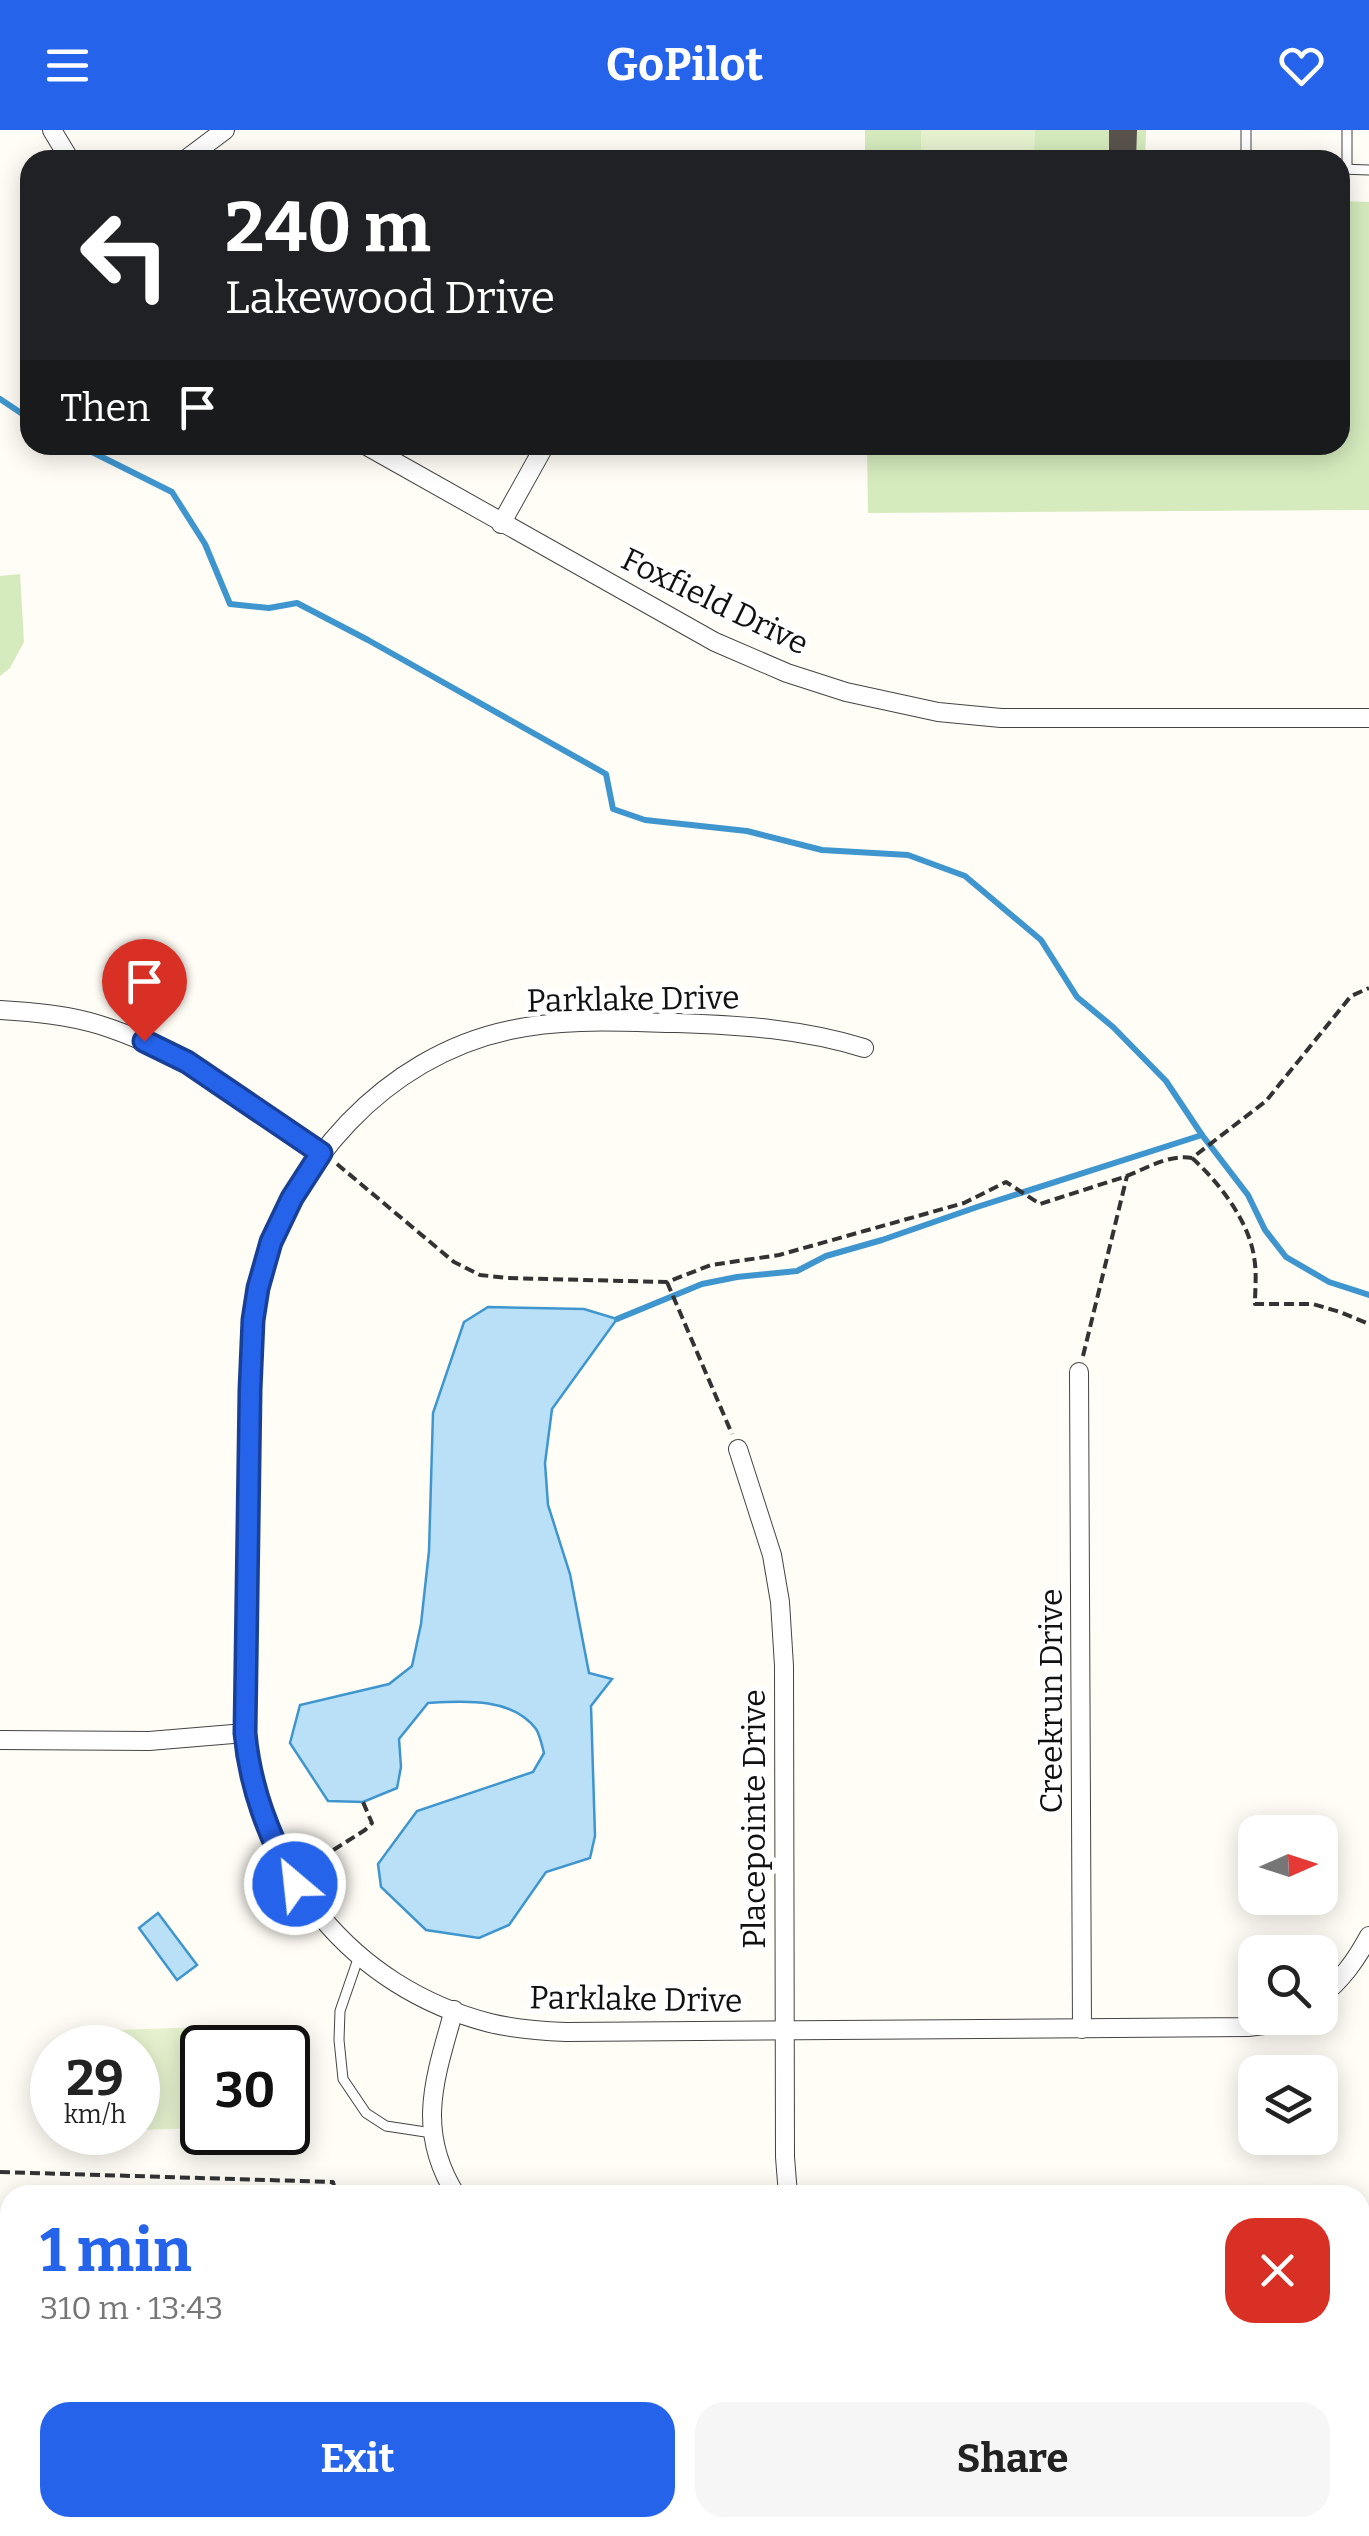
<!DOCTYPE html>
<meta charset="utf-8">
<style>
:root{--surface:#fff;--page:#f6f6f6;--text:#222;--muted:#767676;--accent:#2563eb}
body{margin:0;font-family:Bitter,serif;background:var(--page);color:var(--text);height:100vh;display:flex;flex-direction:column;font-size:38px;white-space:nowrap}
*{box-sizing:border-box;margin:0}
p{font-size:32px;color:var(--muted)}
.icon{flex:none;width:55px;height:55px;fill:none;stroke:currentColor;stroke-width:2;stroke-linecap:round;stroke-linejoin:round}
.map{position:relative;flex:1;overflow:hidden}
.panel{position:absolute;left:0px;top:2055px;width:1370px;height:352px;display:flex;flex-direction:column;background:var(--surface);border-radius:30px 30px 0 0;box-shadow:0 5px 25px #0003}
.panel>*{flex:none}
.guide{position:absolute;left:20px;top:20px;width:1330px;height:305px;border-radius:30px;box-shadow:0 5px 25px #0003;background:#202124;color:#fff;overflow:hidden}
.needle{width:65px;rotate:87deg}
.buttons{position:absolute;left:1238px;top:1685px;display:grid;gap:20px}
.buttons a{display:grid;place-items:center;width:100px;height:100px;border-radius:20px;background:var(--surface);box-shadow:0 5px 25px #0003;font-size:50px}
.speed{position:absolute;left:30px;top:1895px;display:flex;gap:20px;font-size:50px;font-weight:700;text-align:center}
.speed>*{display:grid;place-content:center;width:130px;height:130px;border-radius:50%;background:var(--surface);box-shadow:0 5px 25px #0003;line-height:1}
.speed small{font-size:25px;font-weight:400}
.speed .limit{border:5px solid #111;border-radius:15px;background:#fff;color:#111}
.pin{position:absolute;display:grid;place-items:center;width:85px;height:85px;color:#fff;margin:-102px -42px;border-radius:50% 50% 50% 0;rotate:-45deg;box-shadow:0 0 10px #0007}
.pin .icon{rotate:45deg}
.me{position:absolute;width:110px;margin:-55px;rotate:332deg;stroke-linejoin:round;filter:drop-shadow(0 0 8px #0008)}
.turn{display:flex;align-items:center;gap:35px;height:210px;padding:0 40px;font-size:45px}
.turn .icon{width:130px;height:130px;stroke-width:2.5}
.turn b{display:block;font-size:70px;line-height:85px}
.then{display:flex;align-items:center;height:95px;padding:0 40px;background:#0003;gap:20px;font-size:38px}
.round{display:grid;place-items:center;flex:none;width:105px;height:105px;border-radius:30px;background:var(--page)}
.head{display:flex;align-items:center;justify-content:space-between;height:170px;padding:0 40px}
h1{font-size:60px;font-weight:700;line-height:75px;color:var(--accent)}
.action{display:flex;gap:20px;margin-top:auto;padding:20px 40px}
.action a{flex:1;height:115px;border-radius:30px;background:var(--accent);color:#fff;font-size:40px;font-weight:700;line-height:115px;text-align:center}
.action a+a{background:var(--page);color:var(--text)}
header{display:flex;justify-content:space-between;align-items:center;height:130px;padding:0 40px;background:var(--accent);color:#fff;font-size:45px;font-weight:700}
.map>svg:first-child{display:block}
.green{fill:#d5ebbd}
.pitch{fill:#e6f2cf}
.water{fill:#b9e0f7;stroke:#3f96cf;stroke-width:2.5}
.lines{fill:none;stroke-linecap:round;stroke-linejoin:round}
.stream{stroke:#3f96cf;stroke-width:6}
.building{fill:#5a524d}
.service-casing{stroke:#444;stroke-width:11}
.minor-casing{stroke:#444;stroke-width:20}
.path{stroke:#333;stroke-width:4;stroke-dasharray:10 5;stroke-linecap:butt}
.service{stroke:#fff;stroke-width:9}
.minor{stroke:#fff;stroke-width:18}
.route-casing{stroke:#184099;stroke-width:25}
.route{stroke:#2563eb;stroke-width:18}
.labels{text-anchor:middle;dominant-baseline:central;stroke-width:10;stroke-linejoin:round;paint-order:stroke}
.street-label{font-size:32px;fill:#111;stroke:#fff}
</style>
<header><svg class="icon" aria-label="menu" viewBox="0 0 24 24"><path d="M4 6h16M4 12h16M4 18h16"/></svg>GoPilot<svg class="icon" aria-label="heart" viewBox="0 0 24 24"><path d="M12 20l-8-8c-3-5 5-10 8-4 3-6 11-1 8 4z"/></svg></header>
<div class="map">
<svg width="1369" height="2406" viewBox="0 0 1369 2406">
<rect width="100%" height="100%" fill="#fffdf5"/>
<!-- green -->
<g class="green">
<path d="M865,0H1146L1145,30H865Z"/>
<path d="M1340,71L1369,72V380L868,383L867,315H1340Z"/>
<path d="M20,444L24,512L10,538L0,546V446Z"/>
</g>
<!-- pitch -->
<g class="pitch">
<path d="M921,0H1035L1034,30H921Z"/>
<path d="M234,1896L235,1917L202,1918V1998L138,2000V1918L117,1917L116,1900Z"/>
</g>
<!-- water -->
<g class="water">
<path d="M488,1177L584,1179L617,1189L552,1279L545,1333L548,1375L570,1444L589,1543L612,1549L591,1576L595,1706L590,1728L546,1742L509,1795L479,1808L426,1800L381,1757L378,1734L417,1681L533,1642L544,1623C542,1616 540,1605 536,1599C512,1567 463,1571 428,1573L399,1609L401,1637L397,1658L363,1672L328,1671L290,1613L300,1575L389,1554L412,1536L421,1494L429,1421L433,1283L464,1192Z"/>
<path d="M158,1783L197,1835L177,1850L139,1798Z"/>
</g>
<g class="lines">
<!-- stream -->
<g class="stream">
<path d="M0,269L30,289"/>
<path d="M78,315L172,362L205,414L230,474L269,478L297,473L368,510L606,644L613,679L645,690L747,701L822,720L908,725L965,746L1041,810L1077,867L1113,897L1166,951L1202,1005L1248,1065L1265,1100L1286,1127L1329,1152L1369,1165"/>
<path d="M617,1189L702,1154L737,1147L797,1141L826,1126L882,1110L977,1077L1202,1005"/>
</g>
</g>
<!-- building -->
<path class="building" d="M1109,0H1137L1136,30H1109Z"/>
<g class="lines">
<!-- service casing -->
<g class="service-casing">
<g id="service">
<path d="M1246,30V0"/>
<path d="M1340,39L1369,40"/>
<path d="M1347,39V0"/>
<path d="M359,1826L340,1881L339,1910L343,1949L366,1983L386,1996L432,2003"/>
</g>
</g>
<!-- minor casing -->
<g class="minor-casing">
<g id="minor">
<path d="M52,0L70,30"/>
<path d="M185,30L225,0"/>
<path d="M365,315L715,512L787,543L846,562L938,582L1001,588H1369"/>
<path d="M501,394L545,315"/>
<path d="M0,880C33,882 68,885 100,895C183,921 251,974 321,1023"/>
<path d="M864,918C803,899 740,895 677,893C622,892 565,888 510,900C386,926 287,1035 259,1157C246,1210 250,1268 249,1323C247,1416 245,1510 245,1603C260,1742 352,1858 490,1893C515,1899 540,1901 566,1902L1248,1897L1264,1895L1287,1888"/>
<path d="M1079,1242L1082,1899"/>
<path d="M738,1319L772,1425L780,1472L784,1536L785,2027L788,2065"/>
<path d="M0,1610L149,1611L245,1603"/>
<path d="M1320,1867C1342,1850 1356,1830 1369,1806"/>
<path d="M454,1880C435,1948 415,2000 456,2065"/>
<path d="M0,2196H10"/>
<path d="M850,2398V2406"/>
<path d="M187,2406V2398"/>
<path d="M590,2406L591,2398"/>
<path d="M656,2406V2398"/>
</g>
</g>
<!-- path -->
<g class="path">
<path d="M1192,1028C1218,1051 1249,1091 1254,1127C1257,1142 1255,1159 1255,1174H1313L1340,1182L1369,1194"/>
<path d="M337,1034L454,1132L480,1145L508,1148L667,1152L711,1135L779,1125L964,1073L1006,1052L1040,1074C1068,1065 1096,1056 1124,1047C1146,1039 1168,1024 1192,1028L1266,971L1351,866L1369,858"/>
<path d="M667,1152L732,1304"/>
<path d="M1083,1226L1127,1046"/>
<path d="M308,1736L365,1700L372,1693L363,1672"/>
<path d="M0,2042L333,2052L336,2065"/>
<path d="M0,2376L10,2378"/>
<path d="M345,2406L346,2398"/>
</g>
<!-- service -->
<use href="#service" class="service"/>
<!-- minor -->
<use href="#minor" class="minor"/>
</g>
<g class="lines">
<!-- route casing -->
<g class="route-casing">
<path id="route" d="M144,911L187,932L321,1023L292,1068L271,1112L258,1158L253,1190L250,1260L245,1603C250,1658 269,1706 295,1754"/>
</g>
<!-- route -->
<use href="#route" class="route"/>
</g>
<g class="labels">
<!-- street labels -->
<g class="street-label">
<text transform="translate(715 471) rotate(26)">Foxfield Drive</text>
<text transform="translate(633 869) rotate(-1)">Parklake Drive</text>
<text transform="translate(1051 1571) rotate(-90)">Creekrun Drive</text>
<text transform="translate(754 1689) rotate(-90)">Placepointe Drive</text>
<text transform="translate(636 1869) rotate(1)">Parklake Drive</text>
</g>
</g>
</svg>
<div class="buttons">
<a><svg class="needle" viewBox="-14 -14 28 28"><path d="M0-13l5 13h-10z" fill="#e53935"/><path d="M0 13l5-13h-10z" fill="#767676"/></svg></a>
<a><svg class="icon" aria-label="search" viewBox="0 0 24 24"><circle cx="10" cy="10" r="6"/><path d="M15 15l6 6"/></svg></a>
<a><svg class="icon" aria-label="layers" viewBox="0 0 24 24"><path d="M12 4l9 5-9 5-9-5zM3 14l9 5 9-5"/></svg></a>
</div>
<div class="speed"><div>29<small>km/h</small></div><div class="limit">30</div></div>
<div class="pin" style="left:144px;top:911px;background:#d93025"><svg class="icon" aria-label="arrive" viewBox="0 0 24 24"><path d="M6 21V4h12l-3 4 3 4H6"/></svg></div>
<svg class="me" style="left:295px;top:1754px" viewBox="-20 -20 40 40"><circle r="17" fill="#2563eb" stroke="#fff" stroke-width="3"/><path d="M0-11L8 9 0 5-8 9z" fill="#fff"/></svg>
<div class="guide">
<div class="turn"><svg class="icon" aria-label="left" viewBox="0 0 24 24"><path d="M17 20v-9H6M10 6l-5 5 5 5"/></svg><div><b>240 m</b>Lakewood Drive</div></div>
<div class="then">Then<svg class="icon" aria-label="arrive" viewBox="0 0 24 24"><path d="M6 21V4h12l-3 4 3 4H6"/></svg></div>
</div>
<section class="panel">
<div class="head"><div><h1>1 min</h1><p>310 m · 13:43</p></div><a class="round" style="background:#d93025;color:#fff"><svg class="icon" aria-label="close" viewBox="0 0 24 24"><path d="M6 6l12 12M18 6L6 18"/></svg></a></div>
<div class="action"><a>Exit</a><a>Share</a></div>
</section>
</div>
